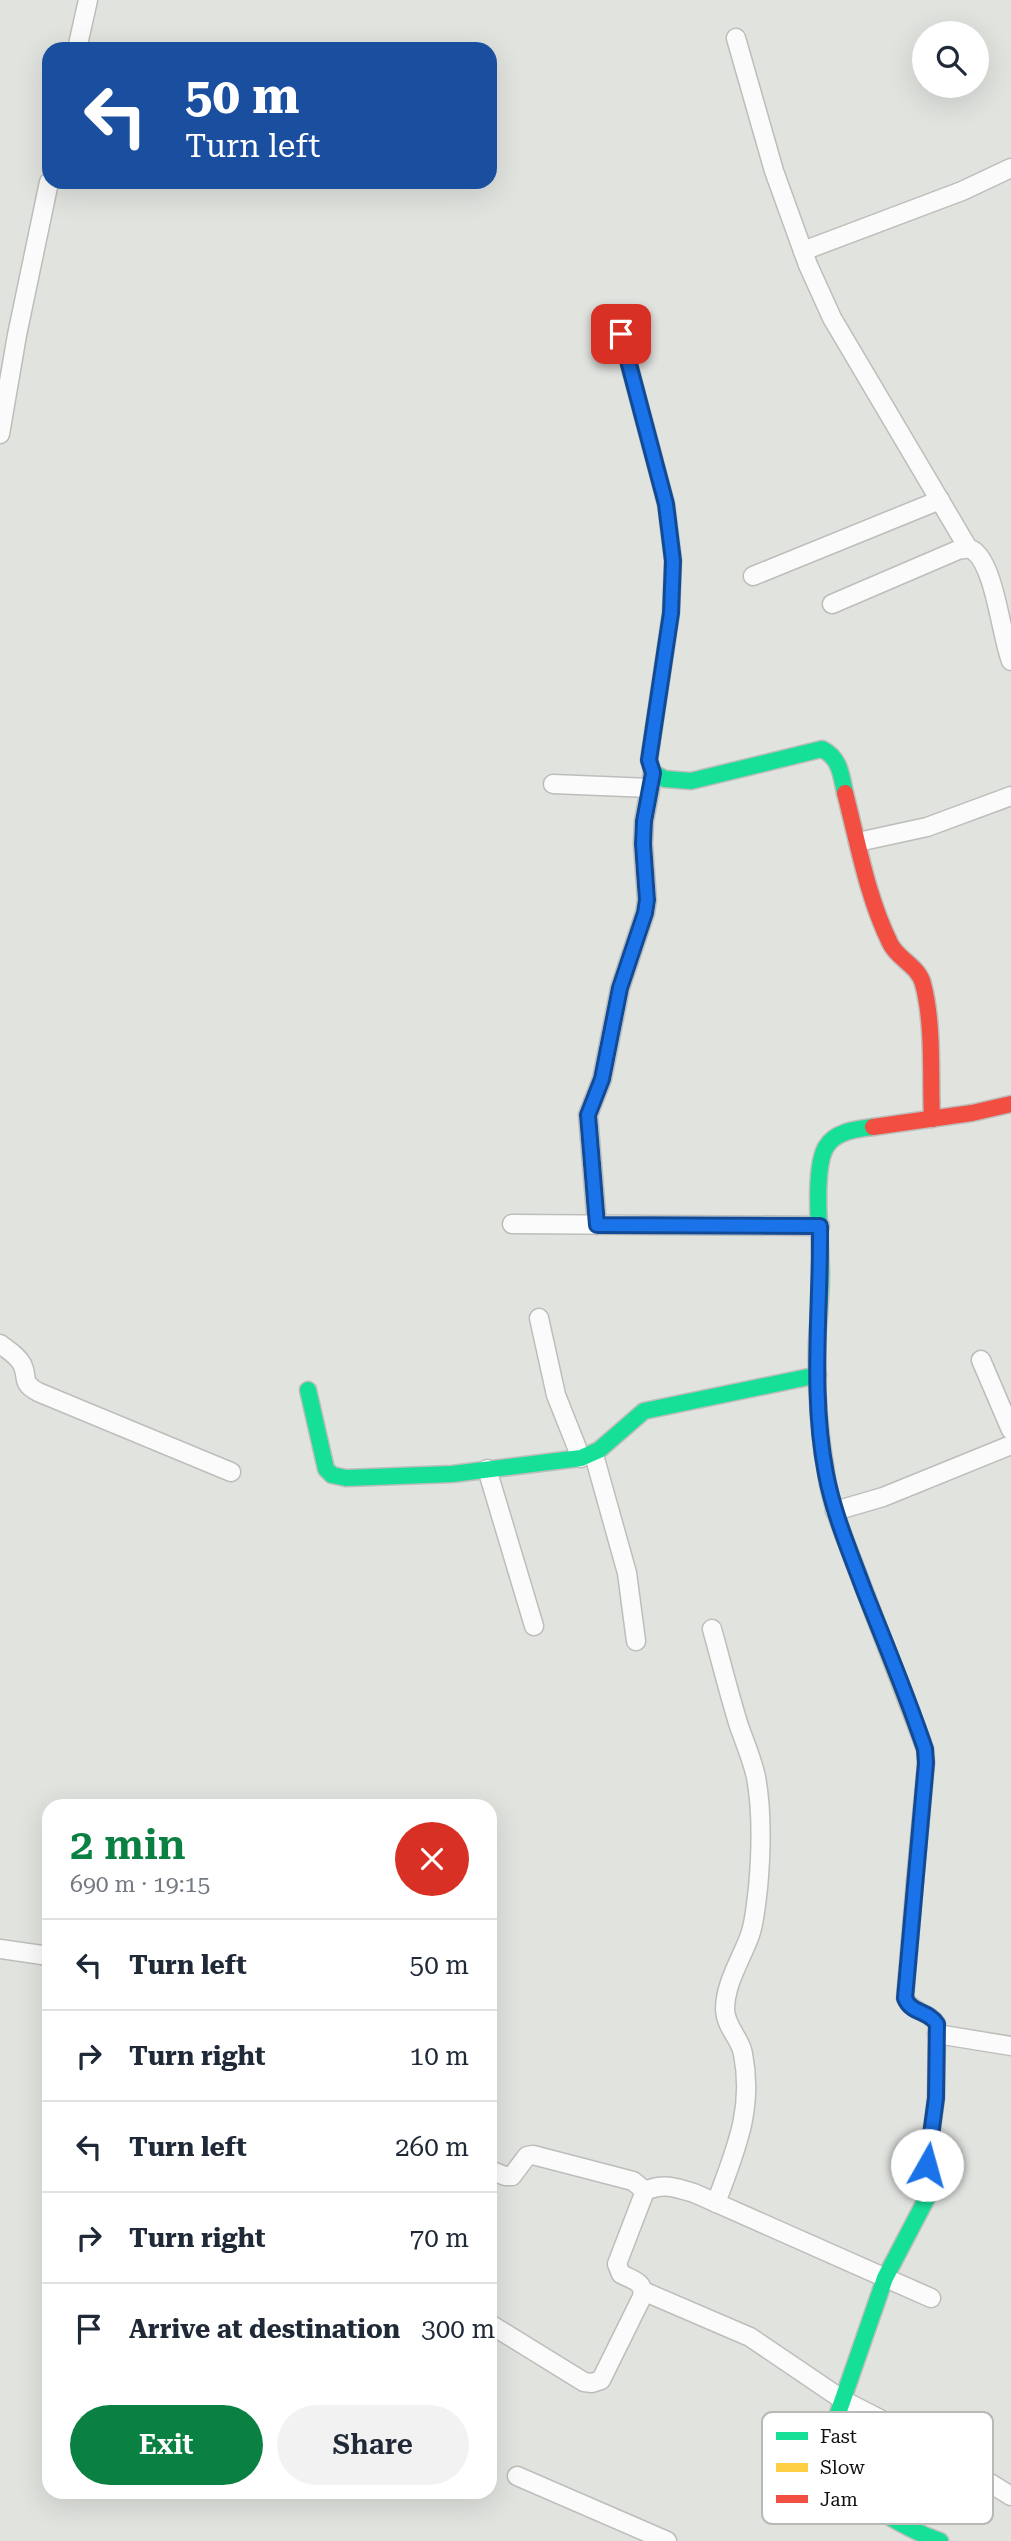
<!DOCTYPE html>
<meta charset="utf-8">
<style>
:root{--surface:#fff;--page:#f2f2f3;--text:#1f2937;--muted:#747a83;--line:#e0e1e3;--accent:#0b8043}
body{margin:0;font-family:"Roboto Serif",serif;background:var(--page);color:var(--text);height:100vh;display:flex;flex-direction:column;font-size:26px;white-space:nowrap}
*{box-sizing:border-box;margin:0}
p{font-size:23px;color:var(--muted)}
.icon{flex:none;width:38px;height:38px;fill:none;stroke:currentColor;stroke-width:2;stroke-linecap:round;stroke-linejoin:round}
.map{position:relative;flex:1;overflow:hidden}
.sheet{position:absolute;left:42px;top:1799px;width:455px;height:700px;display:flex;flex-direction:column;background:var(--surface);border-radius:21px;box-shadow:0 7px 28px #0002}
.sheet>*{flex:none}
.guide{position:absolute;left:42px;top:42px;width:455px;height:147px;border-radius:21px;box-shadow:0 7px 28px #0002;background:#1a4fa0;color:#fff;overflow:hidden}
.tools{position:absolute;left:912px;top:21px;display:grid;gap:14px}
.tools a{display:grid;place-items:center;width:77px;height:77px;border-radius:50%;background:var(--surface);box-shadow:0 7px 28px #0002;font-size:35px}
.pin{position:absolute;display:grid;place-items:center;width:60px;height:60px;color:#fff;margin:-30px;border-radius:14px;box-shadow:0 4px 10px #0006}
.me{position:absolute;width:77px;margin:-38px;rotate:7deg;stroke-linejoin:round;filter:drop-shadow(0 0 5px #0008)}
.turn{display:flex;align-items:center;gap:24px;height:147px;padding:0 28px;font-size:32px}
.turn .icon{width:91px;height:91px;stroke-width:2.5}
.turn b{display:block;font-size:49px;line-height:60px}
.round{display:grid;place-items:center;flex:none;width:74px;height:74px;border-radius:37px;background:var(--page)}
.head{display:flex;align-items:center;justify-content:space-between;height:119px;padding:0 28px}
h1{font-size:42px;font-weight:600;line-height:52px;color:var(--accent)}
.button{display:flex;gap:14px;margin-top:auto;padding:14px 28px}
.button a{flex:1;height:80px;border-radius:42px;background:var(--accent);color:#fff;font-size:28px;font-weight:600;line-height:80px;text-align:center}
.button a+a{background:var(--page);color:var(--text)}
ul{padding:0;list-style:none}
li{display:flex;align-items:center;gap:21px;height:91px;padding:0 28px;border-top:2px solid var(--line)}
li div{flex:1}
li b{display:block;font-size:26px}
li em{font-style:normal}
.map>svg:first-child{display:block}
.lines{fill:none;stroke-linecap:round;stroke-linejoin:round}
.street-casing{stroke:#bdbebb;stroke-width:21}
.fast-casing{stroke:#bdbebb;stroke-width:19}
.slow-casing{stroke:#bdbebb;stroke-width:19}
.jam-casing{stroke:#bdbebb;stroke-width:19}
.street{stroke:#fafbfa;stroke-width:18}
.fast{stroke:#16e098;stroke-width:16}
.slow{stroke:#ffcf43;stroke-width:16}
.jam{stroke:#f24e42;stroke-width:16}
.route-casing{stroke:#114b97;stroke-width:18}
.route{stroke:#1a73e8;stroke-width:12}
.key{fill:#fff;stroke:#b8b8b7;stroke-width:2}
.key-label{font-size:19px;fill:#121210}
</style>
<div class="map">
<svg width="1011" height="2541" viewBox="0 0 1011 2541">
<rect width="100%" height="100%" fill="#e1e3df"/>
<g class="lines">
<!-- street casing -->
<g class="street-casing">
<g id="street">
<path d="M736,38L774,171L808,265L832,318L968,548"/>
<path d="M77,49L88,0"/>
<path d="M803,251L962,191L1011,168"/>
<path d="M0,434L17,335L49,182"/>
<path d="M753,576L940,500"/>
<path d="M832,604L958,550C964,549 969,547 974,551C995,567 1001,635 1011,661"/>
<path d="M553,784L650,788"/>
<path d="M858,842L927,827L1011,796"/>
<path d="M512,1224L820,1226"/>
<path d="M597,1225L588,1115L602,1079L620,988L645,913L647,900L643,844L644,821L653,773"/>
<path d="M539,1318L556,1395L581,1458"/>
<path d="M0,1344C8,1350 17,1355 22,1364C29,1378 20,1382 38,1392L231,1472"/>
<path d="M981,1360L1011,1430"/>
<path d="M594,1455L627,1573L636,1641"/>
<path d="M487,1469L534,1626"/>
<path d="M835,1511L883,1497L1011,1445"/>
<path d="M712,1629C721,1661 729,1694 739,1726C745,1743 752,1759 756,1777C762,1810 761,1855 758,1888C756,1903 755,1921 750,1935C741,1960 725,1983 725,2010C726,2028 741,2039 743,2054C754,2110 735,2151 716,2203"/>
<path d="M0,1949L49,1956"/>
<path d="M937,2034L1011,2046"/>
<path d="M490,2170L505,2176H512L527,2156L533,2155L633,2181L645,2191L617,2264L621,2274C633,2280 645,2282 642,2297L601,2380L592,2383L584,2382L490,2324"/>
<path d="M645,2191C663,2183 675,2187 694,2193L931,2298"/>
<path d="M643,2291L750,2337L843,2400L919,2439L1011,2496"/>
<path d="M517,2476L667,2541"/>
</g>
</g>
<!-- fast casing -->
<g class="fast-casing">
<g id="fast">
<path d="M621,334L666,504L673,560L671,613L649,760L653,773L665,779L691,781L822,749C840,758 841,774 845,793"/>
<path d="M308,1390L326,1469L332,1475L346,1478L452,1474L581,1458L599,1450L644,1411L818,1375"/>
<path d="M854,1563C843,1534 830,1503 826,1472C819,1432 816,1384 817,1343C818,1320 821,1297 821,1274C821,1245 812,1170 826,1147C835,1131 857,1129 873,1127"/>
<path d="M915,1881L905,1998C913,2013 929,2011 937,2024L936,2098L927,2165L930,2192L885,2278L826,2448L827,2470C861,2500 897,2526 940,2541"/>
</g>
</g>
<!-- slow casing -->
<g class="slow-casing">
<path id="slow" d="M854,1563L925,1749L926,1763L915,1881"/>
</g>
<!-- jam casing -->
<g class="jam-casing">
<g id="jam">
<path d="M845,793C858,843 867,896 890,943C897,959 919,966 923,984C934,1025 930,1077 932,1119"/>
<path d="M873,1127L972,1113L1011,1104"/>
</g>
</g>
<!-- street -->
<use href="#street" class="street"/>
<!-- fast -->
<use href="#fast" class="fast"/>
<!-- slow -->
<use href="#slow" class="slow"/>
<!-- jam -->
<use href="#jam" class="jam"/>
</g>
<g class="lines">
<!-- route casing -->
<g class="route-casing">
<path id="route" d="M621,334L666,504L673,561L671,613L649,760L653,773L644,821L643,844L647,900L645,913L620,988L602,1079L588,1115L597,1225L820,1226C821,1308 810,1393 826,1474C834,1515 850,1552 864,1590C885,1643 907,1695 925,1749L926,1763L905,1998C911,2014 928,2010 937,2024L936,2098L927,2165"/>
</g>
<!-- route -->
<use href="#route" class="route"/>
</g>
<!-- legend -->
<rect x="762" y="2412" width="231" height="112" rx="10" class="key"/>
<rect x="776" y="2432" width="32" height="8" fill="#16e098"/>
<rect x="776" y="2463" width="32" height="9" fill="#ffcf43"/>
<rect x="776" y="2495" width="32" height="8" fill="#f24e42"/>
<g class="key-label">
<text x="820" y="2443">Fast</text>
<text x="820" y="2474">Slow</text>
<text x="820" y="2506">Jam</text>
</g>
</svg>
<div class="tools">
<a><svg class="icon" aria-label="search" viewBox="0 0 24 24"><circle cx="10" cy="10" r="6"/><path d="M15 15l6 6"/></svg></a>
</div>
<div class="pin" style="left:621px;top:334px;background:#d93025"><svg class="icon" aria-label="arrive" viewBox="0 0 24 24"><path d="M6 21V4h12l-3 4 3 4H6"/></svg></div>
<svg class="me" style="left:927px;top:2165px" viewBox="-20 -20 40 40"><circle r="19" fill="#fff"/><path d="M0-13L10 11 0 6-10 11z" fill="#1a73e8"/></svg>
<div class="guide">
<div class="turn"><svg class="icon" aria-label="left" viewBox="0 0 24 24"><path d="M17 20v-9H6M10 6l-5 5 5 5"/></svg><div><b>50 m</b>Turn left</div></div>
</div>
<section class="sheet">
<div class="head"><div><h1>2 min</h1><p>690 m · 19:15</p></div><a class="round" style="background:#d93025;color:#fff"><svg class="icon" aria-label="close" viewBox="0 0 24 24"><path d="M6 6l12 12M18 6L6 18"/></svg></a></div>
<ul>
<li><svg class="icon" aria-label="left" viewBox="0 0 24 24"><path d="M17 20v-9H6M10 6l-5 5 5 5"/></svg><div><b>Turn left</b></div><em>50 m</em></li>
<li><svg class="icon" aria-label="right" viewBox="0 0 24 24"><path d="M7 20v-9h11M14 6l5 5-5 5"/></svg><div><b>Turn right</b></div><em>10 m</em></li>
<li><svg class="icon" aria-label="left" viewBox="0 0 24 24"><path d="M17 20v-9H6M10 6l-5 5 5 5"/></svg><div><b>Turn left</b></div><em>260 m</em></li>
<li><svg class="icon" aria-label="right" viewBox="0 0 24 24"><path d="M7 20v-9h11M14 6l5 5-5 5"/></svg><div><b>Turn right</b></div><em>70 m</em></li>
<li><svg class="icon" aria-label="arrive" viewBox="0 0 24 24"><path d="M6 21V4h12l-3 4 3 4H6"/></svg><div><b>Arrive at destination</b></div><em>300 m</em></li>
</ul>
<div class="button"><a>Exit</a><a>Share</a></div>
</section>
</div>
